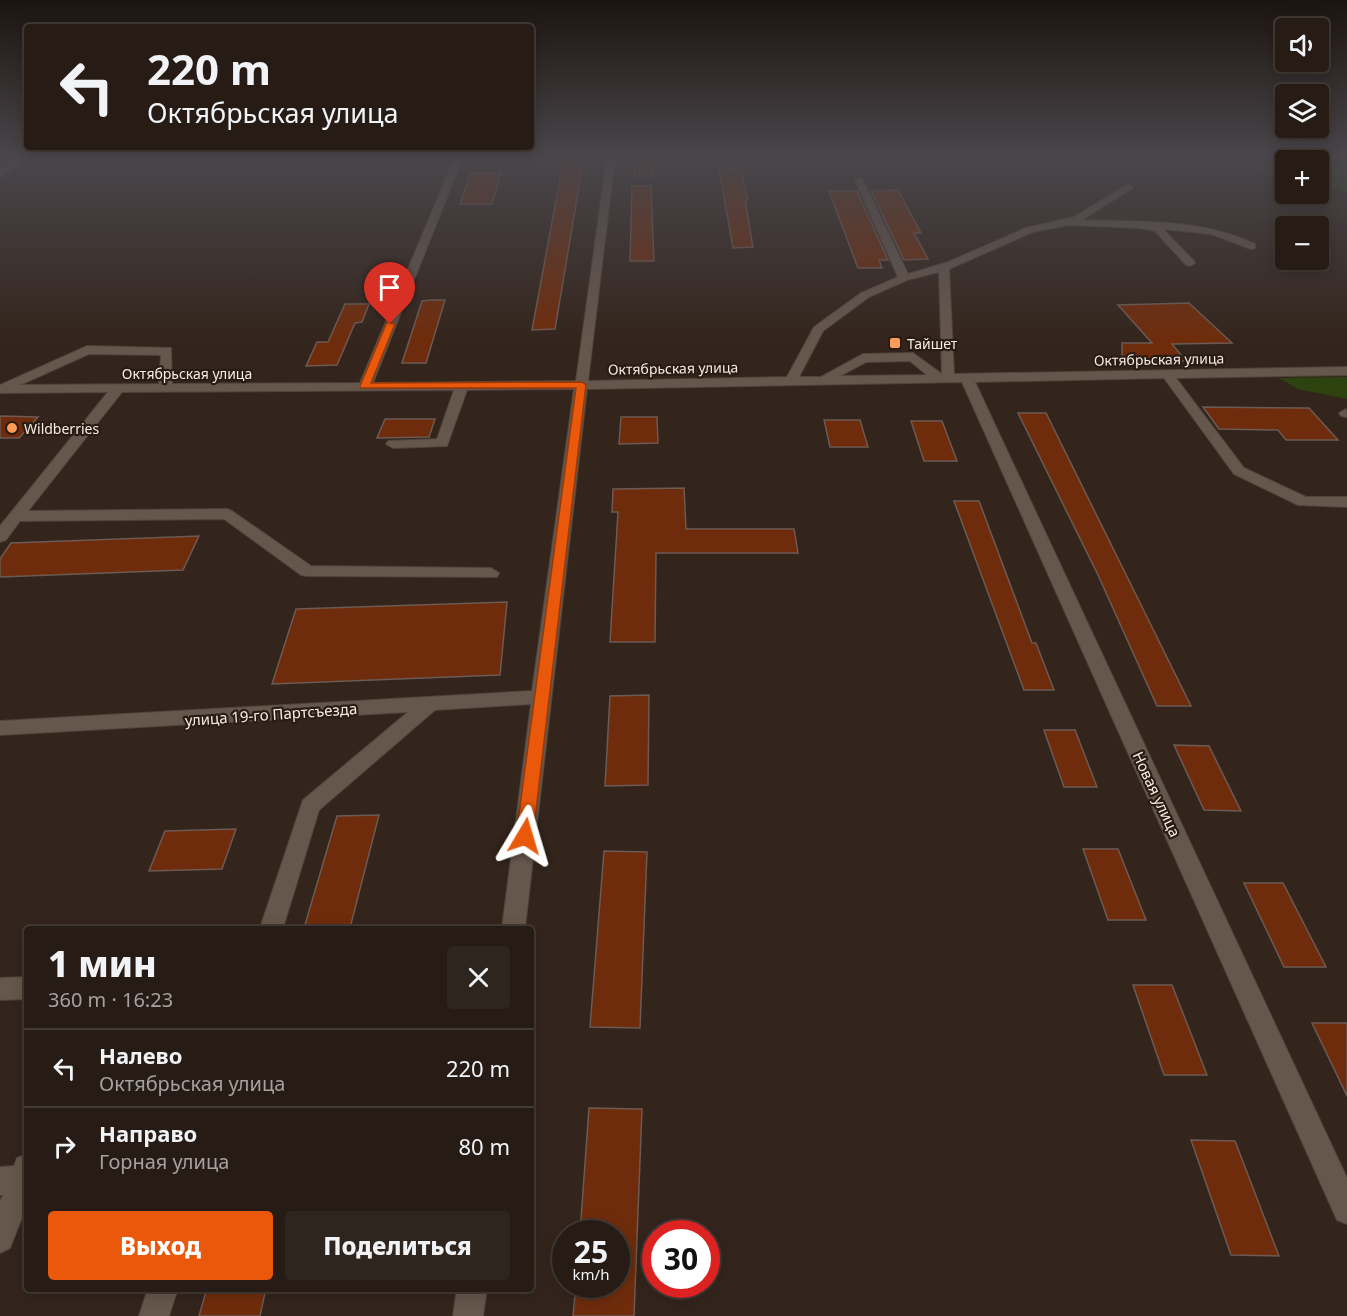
<!DOCTYPE html>
<html lang="ru">
<meta charset="utf-8">
<style>
:root{--surface:#261c15;--page:#2e251e;--text:#f1f3f6;--muted:#a4a1a0;--line:#423a34;--accent:#ea580c}
body{margin:0;font-family:"Noto Sans",sans-serif;background:var(--page);color:var(--text);height:100vh;display:flex;flex-direction:column;font-size:22px;white-space:nowrap}
*{box-sizing:border-box;margin:0}
p{font-size:20px;color:var(--muted)}
.icon{flex:none;width:33px;height:33px;fill:none;stroke:currentColor;stroke-width:2;stroke-linecap:round;stroke-linejoin:round}
.map{position:relative;flex:1;overflow:hidden}
.drawer{position:absolute;left:24px;top:926px;width:510px;height:366px;display:flex;flex-direction:column;background:var(--surface);border-radius:6px;box-shadow:0 3px 15px #0003,0 0 0 2px var(--line)}
.drawer>*{flex:none}
.banner{position:absolute;left:24px;top:24px;width:510px;height:126px;border-radius:6px;box-shadow:0 3px 15px #0003,0 0 0 2px var(--line);background:#261c15;color:var(--text);overflow:hidden}
.tools{position:absolute;left:1275px;top:18px;display:grid;gap:12px}
.tools a{display:grid;place-items:center;width:54px;height:54px;border-radius:6px;background:var(--surface);box-shadow:0 3px 15px #0003,0 0 0 2px var(--line);font-size:30px}
.speed{position:absolute;left:552px;top:1220px;display:flex;gap:12px;font-size:30px;font-weight:700;text-align:center}
.speed>*{display:grid;place-content:center;width:78px;height:78px;border-radius:50%;background:var(--surface);box-shadow:0 3px 15px #0003,0 0 0 2px var(--line);line-height:1}
.speed small{font-size:15px;font-weight:400}
.speed .limit{border:9px solid #d22;background:#fff;color:#111}
.pin{position:absolute;display:grid;place-items:center;width:51px;height:51px;color:#fff;margin:-62px -26px;border-radius:50% 50% 50% 0;rotate:-45deg;box-shadow:0 0 6px #0007}
.pin .icon{rotate:45deg}
.me{position:absolute;width:66px;margin:-33px;rotate:7deg;stroke-linejoin:round;filter:drop-shadow(0 0 4px #0008)}
.turn{display:flex;align-items:center;gap:21px;height:126px;padding:0 24px;font-size:27px}
.turn .icon{width:78px;height:78px;stroke-width:2.5}
.turn b{display:block;font-size:42px;line-height:51px}
.round{display:grid;place-items:center;flex:none;width:63px;height:63px;border-radius:6px;background:var(--page)}
.overview{display:flex;align-items:center;justify-content:space-between;height:102px;padding:0 24px}
h1{font-size:36px;font-weight:800;line-height:45px}
.action{display:flex;gap:12px;margin-top:auto;padding:12px 24px}
.action a{flex:1;height:69px;border-radius:6px;background:var(--accent);color:#fff;font-size:24px;font-weight:800;line-height:69px;text-align:center}
.action a+a{background:var(--page);color:var(--text)}
ul{padding:0;list-style:none}
li{display:flex;align-items:center;gap:18px;height:78px;padding:0 24px;border-top:2px solid var(--line)}
li div{flex:1}
li b{display:block;font-size:22px}
li em{font-style:normal}
.map>svg:first-child{display:block}
.green{fill:#2c4310}
.building{fill:#6f2c0c;stroke:#6c5a53;stroke-width:1.5}
.lines{fill:none;stroke-linecap:round;stroke-linejoin:round}
.minor-casing{stroke:#4f433c;stroke-width:2}
.minor{fill:#66574c;fill-rule:evenodd}
.route{fill:#ea580c;stroke:#983908;stroke-width:1.5}
.poi-dot{fill:#fe9b59;stroke:#291c12;stroke-width:2}
.labels{text-anchor:middle;dominant-baseline:central;stroke-width:4.5;stroke-linejoin:round;paint-order:stroke}
.far-poi-label{font-size:14px;fill:#f6ece6;stroke:#291c12;text-anchor:start}
.far-street-label{font-size:14px;fill:#f6ece6;stroke:#291c12}
.street-label{font-size:15px;fill:#f6ece6;stroke:#291c12}
</style>
<div class="map">
<svg width="1347" height="1316" viewBox="0 0 1347 1316">
<rect width="100%" height="100%" fill="#33251c"/>
<!-- green -->
<g class="green">
<path d="M1244,157H1347V193L1319,184L1318,160H1286L1285,179L1265,175Z"/>
<path d="M1347,377V399L1298,389L1279,378Z"/>
</g>
<!-- building -->
<g class="building">
<path d="M564,157H584L555,329L532,330Z"/>
<path d="M635,157H652L653,176H634Z"/>
<path d="M719,169H741L748,200H745L753,247L733,248Z"/>
<path d="M471,173H501L492,204H460Z"/>
<path d="M632,186H651L654,261H630Z"/>
<path d="M898,190L921,233H914L928,259L904,260L871,191Z"/>
<path d="M829,191H857L888,260H879L882,268H858Z"/>
<path d="M430,300H445L426,363H402L422,301Z"/>
<path d="M1189,303L1232,343L1172,344L1186,361H1122V343H1152L1118,305Z"/>
<path d="M345,304H369L362,322L355,323L337,365L306,366L317,342H328Z"/>
<path d="M1203,407L1309,408L1338,440H1286L1278,430L1219,429Z"/>
<path d="M1018,413H1046L1191,706H1157L1098,575Z"/>
<path d="M0,416L38,417L19,438H0Z"/>
<path d="M621,417H657L658,443L619,444Z"/>
<path d="M385,419H435L429,437L377,438Z"/>
<path d="M824,420H860L868,447H830Z"/>
<path d="M911,421H942L957,461H924Z"/>
<path d="M684,488L686,529H794L798,553H656L655,642H610L618,512H612L613,489Z"/>
<path d="M954,501H979L1032,643H1036L1054,690H1024Z"/>
<path d="M199,536L183,570L0,577V559L11,543Z"/>
<path d="M507,602L500,675L272,684L296,609Z"/>
<path d="M649,695L648,785L605,786L610,696Z"/>
<path d="M1044,730H1075L1097,787H1064Z"/>
<path d="M1174,745L1209,746L1241,811L1204,810Z"/>
<path d="M379,815L350,928H304L337,816Z"/>
<path d="M236,829L222,869L149,871L165,831Z"/>
<path d="M1083,849H1118L1146,920H1108Z"/>
<path d="M604,851L647,852L640,1028L590,1027Z"/>
<path d="M1244,883H1283L1326,967H1284Z"/>
<path d="M1133,985H1172L1207,1075H1164Z"/>
<path d="M1312,1023H1347V1096Z"/>
<path d="M589,1108L642,1109L634,1316H573L576,1284H616V1233H580Z"/>
<path d="M1191,1140L1235,1141L1279,1256L1231,1255Z"/>
<path d="M207,1288H266L260,1316H199Z"/>
</g>
<g class="lines">
<!-- minor casing -->
<g class="minor-casing">
<g id="minor">
<path d="M20,157H29L0,177V170Z"/>
<path d="M455,157H463L373,383L576,381L607,157H615L588,381L787,377L814,327L861,293L898,277L855,180L859,177L863,180L908,274L948,262L1026,228L1074,217L1128,184L1133,187L1131,189L1082,220C1141,222 1200,218 1255,244V248L1251,249L1211,234L1163,229L1194,261L1195,263L1190,266L1186,265L1155,231L1140,228L1069,225L1033,232L949,269L954,374L1347,367V375L1176,378L1244,468L1306,497H1347V507L1298,505L1234,474L1164,378L975,382L1347,1178V1224L1337,1220L962,382L587,389L525,928H502L531,704L435,710L319,810L283,928H260L303,800L408,712L0,735V721L532,691L574,389L467,390L447,446L393,448L386,444L388,441L437,439L454,390L122,392L28,511L227,509L232,511L311,566L491,568L499,573L497,577L307,576L301,575L224,519L20,521L6,540L0,542V526L108,392L0,393V385L87,346L171,348L172,384L360,383ZM939,272L942,374L913,353L863,354L821,377H799L823,331L869,297L907,280ZM89,354L161,355L159,384L20,385ZM910,361L927,375L840,376L866,362Z"/>
<path d="M1346,409L1347,417L1341,416L1339,413Z"/>
<path d="M27,977V999L0,1000V978Z"/>
<path d="M27,1154V1205L10,1248L0,1253V1201L3,1195H0V1167L14,1166L17,1158Z"/>
<path d="M148,1288H178L169,1316H139Z"/>
<path d="M457,1288H487L483,1316H453Z"/>
</g>
</g>
<!-- minor -->
<use href="#minor" class="minor"/>
</g>
<!-- sky -->
<linearGradient id="sky" x2="0" y2="1"><stop stop-color="#1c140f"/><stop offset="0.46" stop-color="#4a464b"/><stop offset="1" stop-color="#4a464b" stop-opacity="0"/></linearGradient>
<rect width="1347" height="341" fill="url(#sky)"/>
<!-- route -->
<path class="route" d="M387,322L395,324L371,383L582,382L586,385L533,836L530,840L525,842L519,840L516,836L576,388H361L360,386Z"/>
<!-- markers -->
<g class="poi-dot">
<rect x="889" y="337" width="12" height="12" rx="3"/>
<circle cx="12" cy="428" r="6"/>
</g>
<g class="labels">
<!-- far-poi labels -->
<g class="far-poi-label">
<text x="907" y="343">Тайшет</text>
<text x="24" y="428">Wildberries</text>
</g>
<!-- far-street labels -->
<g class="far-street-label">
<text transform="translate(1159 359) rotate(-1)">Октябрьская улица</text>
<text transform="translate(673 368) rotate(-1)">Октябрьская улица</text>
<text x="187" y="373">Октябрьская улица</text>
</g>
<!-- street labels -->
<g class="street-label">
<text transform="translate(271 714) rotate(-4)">улица 19-го Партсъезда</text>
<text transform="translate(1157 794) rotate(65)">Новая улица</text>
</g>
</g>
</svg>
<div class="tools">
<a><svg class="icon" aria-label="sound" viewBox="0 0 24 24"><path d="M4 9h4l5-4v14l-5-4H4zM17 9q2 3 0 6"/></svg></a>
<a><svg class="icon" aria-label="layers" viewBox="0 0 24 24"><path d="M12 4l9 5-9 5-9-5zM3 14l9 5 9-5"/></svg></a>
<a>+</a>
<a>−</a>
</div>
<div class="speed"><div>25<small>km/h</small></div><div class="limit">30</div></div>
<div class="pin" style="left:390px;top:324px;background:#d93025"><svg class="icon" aria-label="arrive" viewBox="0 0 24 24"><path d="M6 21V4h12l-3 4 3 4H6"/></svg></div>
<svg class="me" style="left:525px;top:836px" viewBox="-20 -20 40 40"><path d="M0-17L14 15 0 8-14 15z" fill="#ea580c" stroke="#fff" stroke-width="4"/></svg>
<div class="banner">
<div class="turn"><svg class="icon" aria-label="left" viewBox="0 0 24 24"><path d="M17 20v-9H6M10 6l-5 5 5 5"/></svg><div><b>220 m</b>Октябрьская улица</div></div>
</div>
<section class="drawer">
<div class="overview"><div><h1>1 мин</h1><p>360 m · 16:23</p></div><a class="round"><svg class="icon" aria-label="close" viewBox="0 0 24 24"><path d="M6 6l12 12M18 6L6 18"/></svg></a></div>
<ul>
<li><svg class="icon" aria-label="left" viewBox="0 0 24 24"><path d="M17 20v-9H6M10 6l-5 5 5 5"/></svg><div><b>Налево</b><p>Октябрьская улица</p></div><em>220 m</em></li>
<li><svg class="icon" aria-label="right" viewBox="0 0 24 24"><path d="M7 20v-9h11M14 6l5 5-5 5"/></svg><div><b>Направо</b><p>Горная улица</p></div><em>80 m</em></li>
</ul>
<div class="action"><a>Выход</a><a>Поделиться</a></div>
</section>
</div>
